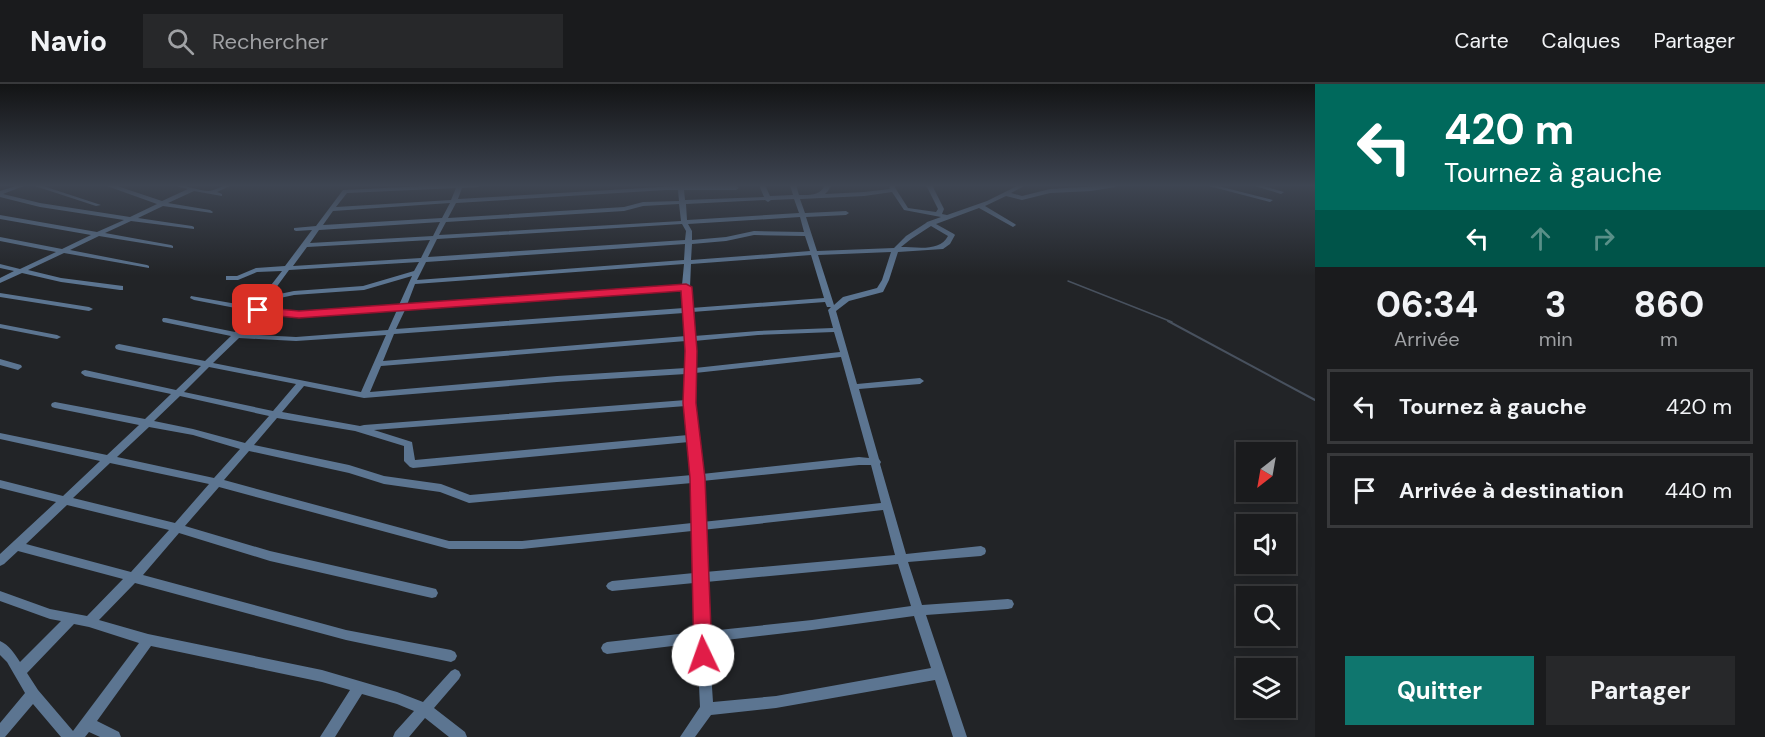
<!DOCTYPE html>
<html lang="fr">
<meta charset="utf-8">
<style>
:root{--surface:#1a1b1d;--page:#27282a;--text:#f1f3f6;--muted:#9fa1a4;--line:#38393b;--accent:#0f766e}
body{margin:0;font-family:"DM Sans",sans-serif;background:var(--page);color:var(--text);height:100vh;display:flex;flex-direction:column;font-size:22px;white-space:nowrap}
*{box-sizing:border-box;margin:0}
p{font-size:20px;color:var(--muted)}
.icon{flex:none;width:33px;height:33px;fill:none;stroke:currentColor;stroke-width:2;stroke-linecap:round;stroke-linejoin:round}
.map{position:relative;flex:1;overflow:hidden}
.side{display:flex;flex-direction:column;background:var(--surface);width:450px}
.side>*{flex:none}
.guide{background:#00695c;color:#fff;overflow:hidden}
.needle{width:39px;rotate:211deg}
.buttons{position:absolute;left:1236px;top:358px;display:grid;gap:12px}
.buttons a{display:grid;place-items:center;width:60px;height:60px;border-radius:0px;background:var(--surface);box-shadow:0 3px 15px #0003,0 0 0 2px var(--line);font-size:30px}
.pin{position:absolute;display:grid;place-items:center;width:51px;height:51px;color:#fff;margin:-26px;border-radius:12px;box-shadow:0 3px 9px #0006}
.me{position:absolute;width:66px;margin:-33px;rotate:357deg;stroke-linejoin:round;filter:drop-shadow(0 0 4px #0008)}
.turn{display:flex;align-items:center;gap:21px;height:126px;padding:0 30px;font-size:27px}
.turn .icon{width:78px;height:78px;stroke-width:2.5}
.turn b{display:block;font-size:42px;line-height:51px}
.lanes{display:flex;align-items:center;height:57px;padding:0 30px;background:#0003;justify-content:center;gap:30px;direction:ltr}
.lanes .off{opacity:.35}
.eta{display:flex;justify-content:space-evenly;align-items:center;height:102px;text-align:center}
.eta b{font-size:36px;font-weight:700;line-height:42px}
.cta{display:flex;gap:12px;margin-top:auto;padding:12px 30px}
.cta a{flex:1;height:69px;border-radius:0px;background:var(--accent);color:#fff;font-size:24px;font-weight:700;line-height:69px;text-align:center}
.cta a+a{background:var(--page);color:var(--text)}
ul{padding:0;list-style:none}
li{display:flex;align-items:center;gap:18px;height:75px;margin:0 12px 9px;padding:0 18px;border:3px solid var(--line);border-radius:0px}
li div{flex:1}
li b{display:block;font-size:22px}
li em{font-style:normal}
header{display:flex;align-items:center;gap:36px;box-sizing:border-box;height:84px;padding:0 30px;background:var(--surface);border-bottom:2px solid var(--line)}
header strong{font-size:28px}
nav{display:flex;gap:33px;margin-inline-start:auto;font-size:21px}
.search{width:420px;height:54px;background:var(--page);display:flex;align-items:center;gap:15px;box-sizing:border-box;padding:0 21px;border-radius:0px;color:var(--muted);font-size:22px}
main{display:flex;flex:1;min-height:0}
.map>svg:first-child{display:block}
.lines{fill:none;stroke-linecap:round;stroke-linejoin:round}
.stream-far1{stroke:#48515e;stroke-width:1.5}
.stream{stroke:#48515e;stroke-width:2}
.minor{fill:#5c7591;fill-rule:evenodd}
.route{fill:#e11d48;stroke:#92132f;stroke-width:1.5}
</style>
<header>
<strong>Navio</strong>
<div class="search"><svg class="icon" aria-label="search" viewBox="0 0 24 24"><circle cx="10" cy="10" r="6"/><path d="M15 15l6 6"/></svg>Rechercher</div>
<nav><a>Carte</a><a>Calques</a><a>Partager</a></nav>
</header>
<main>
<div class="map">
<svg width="1315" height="653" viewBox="0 0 1315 653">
<rect width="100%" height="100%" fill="#222427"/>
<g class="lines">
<!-- stream-far1 -->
<path class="stream-far1" d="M1068,197L1172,238"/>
<!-- stream -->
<path class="stream" d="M1168,237L1315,316"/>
<!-- minor -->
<g class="minor">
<path d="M19,101H26L3,110L40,119L130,133L157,120L107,102L106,101H114L162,117L188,105L176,102L175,101C187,101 198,107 209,107C217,106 223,100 232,101L217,108L222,110V112L194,107L168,119L210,126L213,128L212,129L163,122L138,134L192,142L194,143V145L131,137L105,149L171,161L173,162V164L99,152L70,166L147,181L149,182V184L64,169L28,186L61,194L123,202V206H120L61,198L22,189L0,199V194L14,187L0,184V180L20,185L56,168L0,157V153L62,165L91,151L0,135V131L97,148L124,136L40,123L0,113V107Z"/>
<path d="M32,101H40L101,121L96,122Z"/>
<path d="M448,101H481L478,103L462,104L458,115L678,102V101H684V102H736L739,104L736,106H684L685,116L764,113L759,101H765L770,112L793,111L790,101H796L799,111C810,111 820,112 825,101H831L828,107L825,110L864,108L890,105L889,103L892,101L894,102L908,124L936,128L938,125L926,101H932L944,125L942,130L947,131L987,117L1019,101H1026L1011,109L1022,112L1050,105L1118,101L1115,103L1091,107L1050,109L1022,116L1006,112L985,122L1015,140L1016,141L1013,143L979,124L936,140L954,150L955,151L950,160L943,165L898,168L889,196L883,208L849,217L836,227L857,300L920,294L924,297L920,300L859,305L879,375L881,378L880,380L906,470L981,462L985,464L986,467L985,470L981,472L908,478L922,521L1008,515L1012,516L1014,520L1012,524L1008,525L926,531L967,653H953L935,596L776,624L711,631L695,653H680L700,623L697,559L607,570L603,568L601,564L603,560L607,558L697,548L694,499L612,507L608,505L606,502L608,499L612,497L694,489L692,447L522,465H449L219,403L185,442L270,467L432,504L436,505L438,509L436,513L432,514L270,477L179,449L143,491L346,546L451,566L455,568L457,572L455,576L451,578L346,556L135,499L99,536L148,550L322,586L397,608L423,618L451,587L455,585L459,587L461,591L459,595L434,624L465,648L467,653H449L425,634L409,653H393L395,648L414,627L397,620L362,610L335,653H320L350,606L322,598L151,562L97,637L119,648L121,653H100L89,648L85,653H61L33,620L5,653H0V639L25,609L7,578L0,571V557C9,561 15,570 20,578L61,537L50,535L0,517V507L50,525L87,532L123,495L18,467L4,480L0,482V470L56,418L0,404V396L63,412L100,377L0,355V349L107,371L139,341L55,324L52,323L51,321L52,319L55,318L145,335L171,310L85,292L81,289L82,287L85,286L176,306L201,282L119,266L116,265L115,263L116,261L119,260L205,277L231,252L163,238L162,236L163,234H166L235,248L251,227L194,216L190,214L191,212L254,223L282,187L257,188L238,196H226V192H237L256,184L285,182L312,146L296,147L294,146V144L316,142L343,106ZM456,104L451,116L336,123L347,109ZM666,106H678L679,117L643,118L624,123L448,134L456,119ZM892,108L904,126L941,133L927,138L926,139L906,152L894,164L817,167L806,133L846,131L849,129L846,127L805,129L800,115L864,112ZM794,115L799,129L687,136L686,120L765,116L768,118L771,116ZM450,119L442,134L323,141L333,127ZM679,120L681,137L439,151L446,138L624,127L643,122ZM800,133L804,148L754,147L726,153L692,156V147L688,140ZM440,138L433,152L310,159L319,146ZM682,140L686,147L685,156L428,173L437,155ZM931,142L948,152C940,168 917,163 901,163L911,155ZM754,151L805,152L810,167L691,176L692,160L726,157ZM430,156L421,174L293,182L307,163ZM685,160L684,176L417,196L426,178ZM891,168L882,196L877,204L843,213L834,221L818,171ZM811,171L824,214L691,224L690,203L691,180ZM419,178L414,187L363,202L294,207L270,212L289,186ZM684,180L682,201L407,221L415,200ZM412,192L399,221L299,229L261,224L266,217L294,211L364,206ZM683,205L684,224L396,245L405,226ZM825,218L827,223H831L828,226L833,244L758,247L694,252L692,228ZM397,226L388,246L296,253L242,250L258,228L299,233ZM684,229L686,252L383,277L394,250ZM834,248L840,268L695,284L694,257L758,251ZM386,251L361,308L213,279L239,254L296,257ZM686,257V284L557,292L370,308L381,282ZM841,273L869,374L859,373L702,390L694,319L695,289ZM209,283L296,300L273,327L184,308ZM686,290V316L364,341L360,342L282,328L304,302L364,314L557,298ZM180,312L269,332L245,359L193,345L154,337ZM686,322L688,351L415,376L412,358L374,346ZM277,334L355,347L404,362V377L410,383L413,384L689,358L692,391L470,411L441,400L384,392L349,381L254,361ZM149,343L193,351L240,365L214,394L117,373ZM249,367L349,389L384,400L440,408L469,419L692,399V439L522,457H449L224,396ZM110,379L209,400L175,439L73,414ZM859,381H871L881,419L702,438V397ZM67,421L169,446L131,488L26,460ZM883,426L895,471L705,488L702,446ZM898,480L911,522L812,536L709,547L706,498ZM914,532L931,584L776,612L713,618L709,558L812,546ZM74,540L89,543L139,559L73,647L38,606L27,589Z"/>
<path d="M1205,101H1214L1273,116L1270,118Z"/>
<path d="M1252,101H1260L1284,108L1281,110Z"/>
<path d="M0,209L89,223L93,225L89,227L0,213Z"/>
<path d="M0,240L57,251L61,253L57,255L0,244Z"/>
<path d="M0,275L21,281L22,283L18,286L0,281Z"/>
</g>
</g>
<!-- sky -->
<linearGradient id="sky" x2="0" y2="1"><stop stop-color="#131415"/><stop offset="0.53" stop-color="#3e4552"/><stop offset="1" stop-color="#3e4552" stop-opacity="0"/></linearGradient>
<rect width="1315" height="192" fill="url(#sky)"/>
<!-- route -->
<path class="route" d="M686,200L692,203L697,267L696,319L705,394L712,571L710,577L703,579L696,577L694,571L690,394L683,319L685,267L681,207L299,234L258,230L252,226L258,223L299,227Z"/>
</svg>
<div class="buttons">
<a><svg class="needle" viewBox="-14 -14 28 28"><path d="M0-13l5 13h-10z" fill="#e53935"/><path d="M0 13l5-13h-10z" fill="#9fa1a4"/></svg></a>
<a><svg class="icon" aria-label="sound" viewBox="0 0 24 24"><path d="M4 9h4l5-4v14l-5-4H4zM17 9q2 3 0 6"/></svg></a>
<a><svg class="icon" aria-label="search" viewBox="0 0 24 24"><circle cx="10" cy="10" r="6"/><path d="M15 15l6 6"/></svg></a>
<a><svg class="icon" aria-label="layers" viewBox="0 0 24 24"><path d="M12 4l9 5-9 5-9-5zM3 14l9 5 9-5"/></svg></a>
</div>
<div class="pin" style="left:258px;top:226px;background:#d93025"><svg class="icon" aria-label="arrive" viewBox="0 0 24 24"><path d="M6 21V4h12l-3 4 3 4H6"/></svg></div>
<svg class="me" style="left:703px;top:571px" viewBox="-20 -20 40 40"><circle r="19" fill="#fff"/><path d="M0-13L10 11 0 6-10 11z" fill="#e11d48"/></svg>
</div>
<section class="side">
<div class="guide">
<div class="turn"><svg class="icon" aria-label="left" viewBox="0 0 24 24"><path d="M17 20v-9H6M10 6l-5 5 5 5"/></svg><div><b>420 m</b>Tournez à gauche</div></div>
<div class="lanes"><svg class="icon" aria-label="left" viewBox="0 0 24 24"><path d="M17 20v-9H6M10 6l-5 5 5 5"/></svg><svg class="icon off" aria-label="ahead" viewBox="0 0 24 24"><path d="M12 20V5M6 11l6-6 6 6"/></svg><svg class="icon off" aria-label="right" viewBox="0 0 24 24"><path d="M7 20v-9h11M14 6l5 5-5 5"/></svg></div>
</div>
<div class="eta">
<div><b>06:34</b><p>Arrivée</p></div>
<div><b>3</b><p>min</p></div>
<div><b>860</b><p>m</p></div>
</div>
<ul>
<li><svg class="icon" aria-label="left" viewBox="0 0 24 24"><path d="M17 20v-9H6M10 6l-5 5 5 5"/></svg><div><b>Tournez à gauche</b></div><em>420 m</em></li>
<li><svg class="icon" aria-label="arrive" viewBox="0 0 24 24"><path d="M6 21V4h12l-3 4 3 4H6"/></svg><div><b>Arrivée à destination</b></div><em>440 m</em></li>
</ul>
<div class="cta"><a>Quitter</a><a>Partager</a></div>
</section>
</main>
